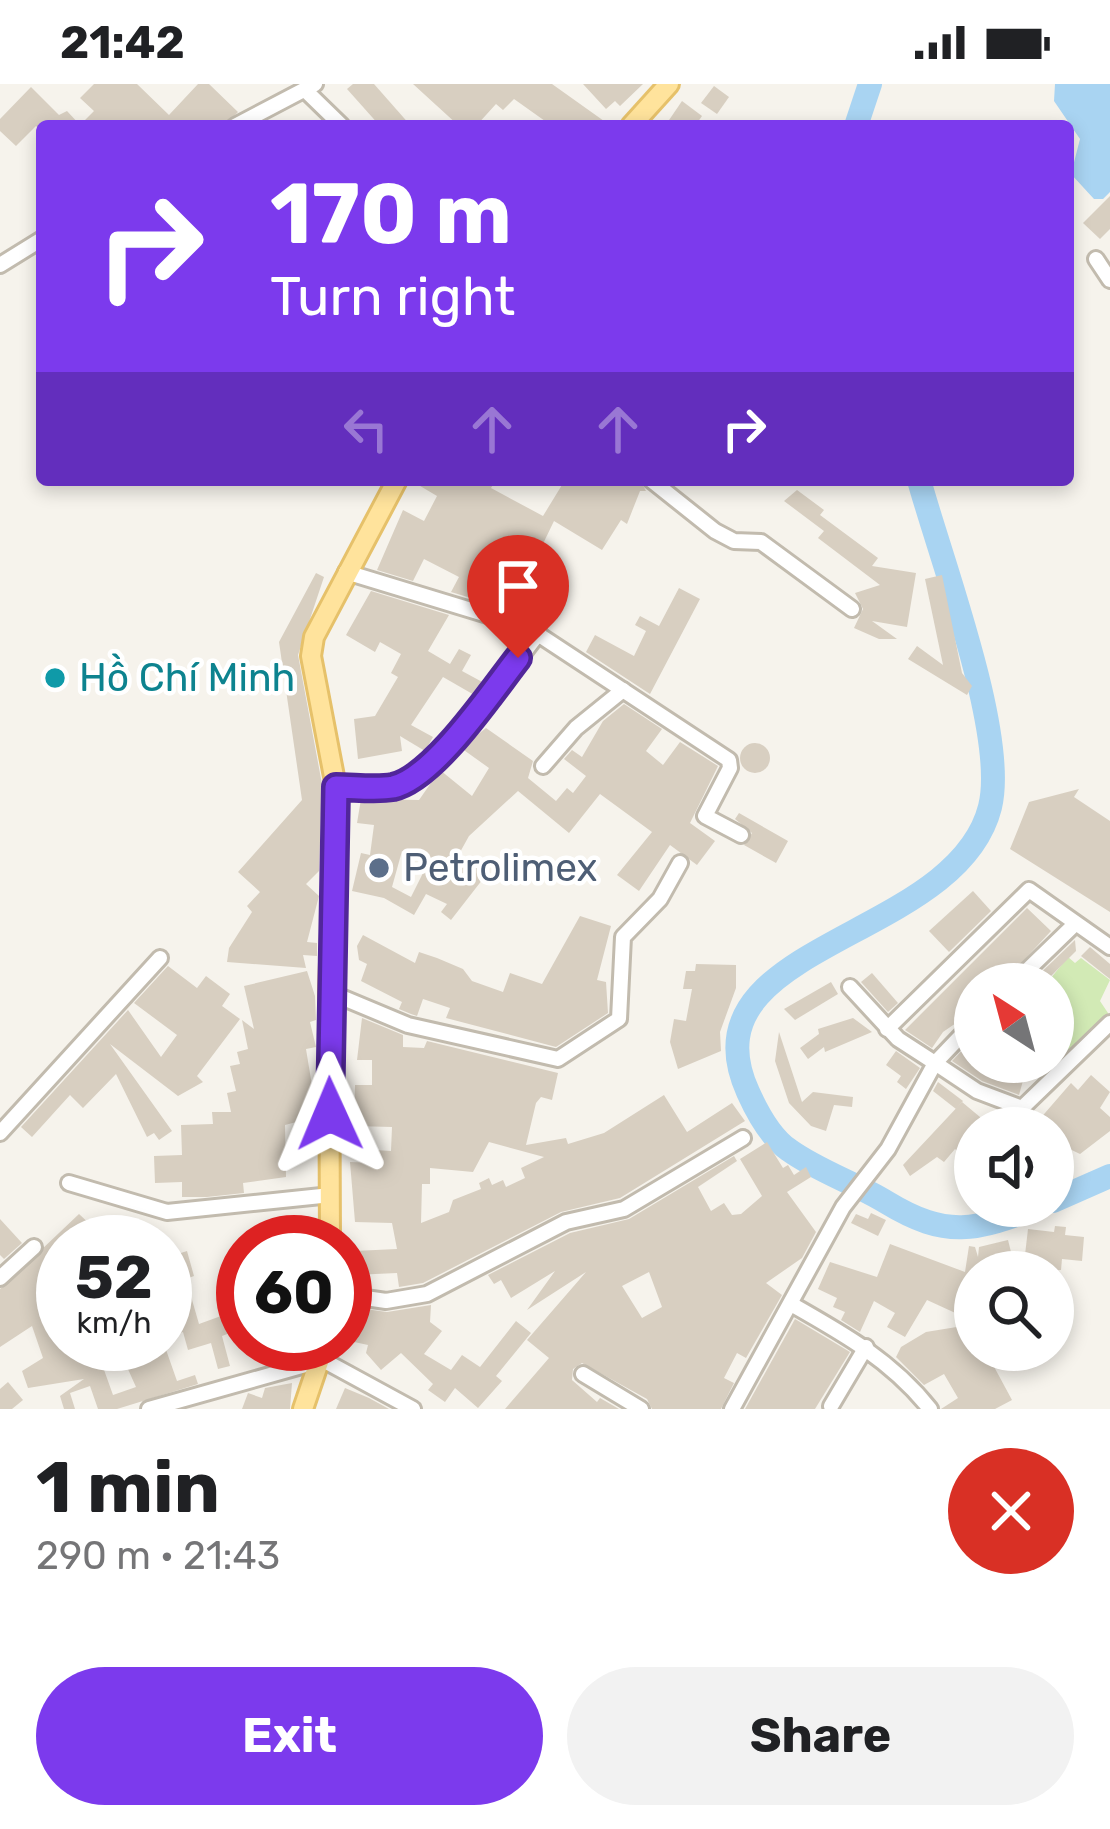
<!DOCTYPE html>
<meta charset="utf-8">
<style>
:root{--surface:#fff;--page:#f2f2f2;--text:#202124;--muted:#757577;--accent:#7c3aed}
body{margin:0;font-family:Rubik,sans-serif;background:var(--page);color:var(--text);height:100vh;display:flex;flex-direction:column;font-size:45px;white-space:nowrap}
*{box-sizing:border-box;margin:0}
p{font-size:39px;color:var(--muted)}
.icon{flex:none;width:66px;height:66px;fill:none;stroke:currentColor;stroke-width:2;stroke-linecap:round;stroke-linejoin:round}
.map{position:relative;height:1325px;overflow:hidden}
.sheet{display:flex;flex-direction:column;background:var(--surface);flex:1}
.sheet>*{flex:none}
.hud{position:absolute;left:36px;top:36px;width:1038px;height:366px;border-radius:12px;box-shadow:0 6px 18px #0003;background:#7c3aed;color:#fff;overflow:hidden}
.needle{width:78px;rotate:324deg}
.tools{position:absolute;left:954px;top:879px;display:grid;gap:24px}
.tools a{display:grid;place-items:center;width:120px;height:120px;border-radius:50%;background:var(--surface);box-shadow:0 6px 18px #0003;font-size:60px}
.speed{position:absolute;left:36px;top:1131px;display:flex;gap:24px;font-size:60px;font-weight:700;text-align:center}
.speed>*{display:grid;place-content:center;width:156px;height:156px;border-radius:50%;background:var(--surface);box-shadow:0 6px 18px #0003;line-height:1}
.speed small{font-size:30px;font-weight:400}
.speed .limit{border:18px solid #d22;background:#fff;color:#111}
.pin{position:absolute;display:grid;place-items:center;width:102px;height:102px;color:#fff;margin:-123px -51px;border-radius:50% 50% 50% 0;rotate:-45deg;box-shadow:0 0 12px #0007}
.pin .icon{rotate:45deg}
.me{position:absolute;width:132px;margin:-66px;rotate:359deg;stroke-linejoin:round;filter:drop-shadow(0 0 9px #0008)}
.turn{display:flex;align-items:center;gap:42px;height:252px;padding:0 36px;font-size:54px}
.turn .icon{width:156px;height:156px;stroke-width:2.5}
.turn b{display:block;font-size:84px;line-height:102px}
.lanes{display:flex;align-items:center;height:114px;padding:0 36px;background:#0003;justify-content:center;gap:60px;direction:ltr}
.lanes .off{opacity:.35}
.round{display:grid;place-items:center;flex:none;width:126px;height:126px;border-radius:63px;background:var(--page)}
.headline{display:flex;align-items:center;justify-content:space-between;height:204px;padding:0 36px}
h1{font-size:72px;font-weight:700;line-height:90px}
.action{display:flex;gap:24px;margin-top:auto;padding:24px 36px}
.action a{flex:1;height:138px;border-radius:72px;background:var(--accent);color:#fff;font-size:48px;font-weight:700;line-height:138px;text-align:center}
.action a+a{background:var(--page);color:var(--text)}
.status{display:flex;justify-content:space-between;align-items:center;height:84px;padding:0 60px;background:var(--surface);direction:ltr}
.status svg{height:33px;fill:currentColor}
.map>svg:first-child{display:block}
.green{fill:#d2eab5}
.water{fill:#a9d4f2}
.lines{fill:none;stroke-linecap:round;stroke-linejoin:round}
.river{stroke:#a9d4f2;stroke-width:24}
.building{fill:#d8cfc1;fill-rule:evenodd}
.minor-casing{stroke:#c2bbae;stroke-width:20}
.major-casing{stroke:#e6c16a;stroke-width:24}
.minor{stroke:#fff;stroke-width:14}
.major{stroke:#ffe39c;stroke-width:18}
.route-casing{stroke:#51269a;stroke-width:30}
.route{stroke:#7c3aed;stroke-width:21}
.culture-dot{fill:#0f9aa8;stroke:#fff;stroke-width:4.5}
.service-dot{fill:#5c6f8a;stroke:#fff;stroke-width:4.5}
.labels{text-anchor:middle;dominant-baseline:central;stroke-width:9;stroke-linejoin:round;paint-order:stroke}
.culture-label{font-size:39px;fill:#0d838f;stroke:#fff;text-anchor:start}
.service-label{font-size:39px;fill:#4e5e75;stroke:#fff;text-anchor:start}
</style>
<div class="status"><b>21:42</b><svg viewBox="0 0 49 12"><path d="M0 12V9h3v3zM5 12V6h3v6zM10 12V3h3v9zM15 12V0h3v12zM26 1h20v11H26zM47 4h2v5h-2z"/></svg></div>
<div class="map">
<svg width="1110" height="1325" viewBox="0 0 1110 1325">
<rect width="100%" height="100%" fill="#f6f3ec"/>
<!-- green -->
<path class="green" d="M1068,873L1075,879L1081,874L1110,896L1100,917L1110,932L1067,974L1059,967L1053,972V900H1046Z"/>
<!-- water -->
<path class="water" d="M1055,0H1110V108L1103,115H1094L1071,90L1080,55L1054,17Z"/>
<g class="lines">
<!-- river -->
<g class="river">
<path d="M856,42L870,0"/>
<path d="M919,396C940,473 1008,651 990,723C956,858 680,858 748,1008C757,1028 770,1053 789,1066C818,1087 855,1099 886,1118C947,1155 975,1147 1040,1122"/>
<path d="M1053,1117L1110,1092"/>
</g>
</g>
<!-- building -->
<g class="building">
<path d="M94,0H137L169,31L198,0H209L238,28L224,42H42L41,47L36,42L16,62L0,47V35L31,3L59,31L67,27L80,41L94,27L80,14Z"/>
<path d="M353,0H374L411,42H380L347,5Z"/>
<path d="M413,0H552L611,42H552L514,15L503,26L496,20L476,42H459Z"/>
<path d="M583,0H643L620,22L615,17L606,25Z"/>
<path d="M714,2L729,13L717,30L701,19Z"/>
<path d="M682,17L702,32L695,42H665Z"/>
<path d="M1110,112V145L1100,155L1083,139Z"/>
<path d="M410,396H496L491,404L543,432L565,396H640L646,407H640L627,440L621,436L602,466L554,437L511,526L451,508L459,493L424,475L413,497L377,486L403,426L424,437L437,412Z"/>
<path d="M797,406L824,426L820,431L878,474L872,482L916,489L907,543L872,537L897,555H879L854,544L863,525L855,509L880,501L818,454L824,447L784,417Z"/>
<path d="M316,489L324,493L298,571L322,700L319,787L306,800L319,812L307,858L317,859V872L303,871L306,884L227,878L229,864L252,828L247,822L260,808L238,788L302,716L279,558Z"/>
<path d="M942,491L962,589L972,602L967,611L908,575L917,562L943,581L925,495Z"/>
<path d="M679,504L700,515L650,610L586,568L595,551L634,572L646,547L635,541L640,532L659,542Z"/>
<path d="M371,507L449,531L428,567L450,580L459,565L471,571L462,587L486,600L476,612L443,593L411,641L433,653L425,667L400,652L402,667L358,675L354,635L375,632L398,593L391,589L401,570L380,558L375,568L346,551Z"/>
<path d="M624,620L662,645L646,667L663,681L680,658L718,682L690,739L715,757L697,781L670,761L639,807L617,791L652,748L600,710L569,749L518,707L469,752L459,770L486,791L451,836L441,828L447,820L426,810L414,831L384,814L352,807L361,769L370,771L374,741L357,739L361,715L419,716L440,686L472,712L489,684L461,664L486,644L533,677L528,694L556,717L567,704L573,709L586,692L564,675L572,666L582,673L603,637ZM402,767L428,779L411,813L392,803Z"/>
<circle cx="755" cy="674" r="15"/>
<path d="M1079,705L1074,713L1110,737V828L1010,765L1029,718Z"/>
<path d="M739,729L788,757L776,779L744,761L752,749L735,735Z"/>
<path d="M973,807L991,827L949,868L929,847Z"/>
<path d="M1027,824L1051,847L1002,900H975V926L943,948L932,964L905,946Z"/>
<path d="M580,832L611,842L597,896L606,898L608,929L556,963L446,934L450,924L423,915L417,932L411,930L399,925L402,918L361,897L367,880L359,876L357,862L363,851L415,879L419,868L437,874L463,885L472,897L503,908L510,889L542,900Z"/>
<path d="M1075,856L1076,867L1043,900H1029Z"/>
<path d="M1090,863L1110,880V895L1081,872Z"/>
<path d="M696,880L736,881V904L720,948L721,967L678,985L670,958L674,935L686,937L692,905H683L686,887H695Z"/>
<path d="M168,882L197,904L206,892L230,910L222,922L240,935L197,992L203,998L178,1012L110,960L172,1047L159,1056L154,1049L147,1053L116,990L83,1024L70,1011L32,1053L21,1043L128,926L161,973L177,951L134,919Z"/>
<path d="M307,887L315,912L316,936L310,938L316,963L306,965L316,1026L308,1035L285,1041L286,1093L243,1099L244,1109L207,1113H182V1098L155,1099L154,1072L182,1071L181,1041L213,1040L212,1028H231L227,1009L236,1007L230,982L240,980L237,968L248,965L242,936L254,945L244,902Z"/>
<path d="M872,889L898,919L888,928L861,898Z"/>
<path d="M831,898L838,910L795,936L784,925Z"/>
<path d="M362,934L403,951V963L424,964L427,957L558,989L552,1016L541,1013L536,1019L526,1061L566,1054L568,1060L604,1049L664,1011L687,1048L732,1019L745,1037L620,1114L561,1128L423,1199L399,1203L397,1189L354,1191V1167L397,1165L392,1139L355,1138L350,1078L374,1079V1066L391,1067L392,1043L354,1042L355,1001H372V976H357ZM489,1058L544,1073L521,1084L525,1094L506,1103L503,1096L492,1101L489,1094L479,1099L481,1105L453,1116L449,1128L421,1139L422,1100H430V1084L473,1088Z"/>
<path d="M853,934L872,948L825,968L824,963L808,975L800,964L819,950L818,945Z"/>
<path d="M779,948L802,1018L813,1008L853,1013L852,1023L834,1021L826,1047L811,1042L789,1019L775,977Z"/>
<path d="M975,953V978L1028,979L1019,1011L982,997L952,977Z"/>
<path d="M896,967L920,984L906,1005L897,998L901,992L886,981Z"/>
<path d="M1091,991L1110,1008L1100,1024L1110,1033V1047L1080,1070L1053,1057V1044H1032L1071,999L1078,1006Z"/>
<path d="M938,998L963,1017L956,1025L933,1007Z"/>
<path d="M962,1018L986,1038L994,1028L1006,1038L1001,1044H975V1082L955,1065L944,1078L937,1073L910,1092L903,1081Z"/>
<path d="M767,1058L783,1084L788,1081L794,1091L806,1083L811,1093L787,1108L816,1148L802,1174L766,1199L782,1211L746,1274L737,1269L724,1294L734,1299L721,1325H652L647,1315L582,1279L573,1285L572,1296L597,1318L600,1314L619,1325H505L549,1274L527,1256L586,1188L527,1226L555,1187L511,1214L501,1196L494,1200L488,1191L570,1149L629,1135L734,1072L737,1077L698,1103L711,1127L724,1119L732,1131L741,1130L762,1112L740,1075ZM649,1188L662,1223L642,1234L622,1202Z"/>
<path d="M871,1129L886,1136L878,1152L851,1139L856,1130L868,1135Z"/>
<path d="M79,1130L94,1144L80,1158H63V1260H164L177,1297L195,1291L198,1300L117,1325H98L90,1302L70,1309L75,1325H64L60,1312L84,1295L28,1304L22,1287L43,1274L32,1242L0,1263V1205ZM118,1263L136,1303L113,1311L98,1269Z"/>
<path d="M0,1135L22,1159L4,1175L0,1171Z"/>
<path d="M1055,1142L1066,1143L1065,1151L1084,1153L1082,1177L1062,1175L1061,1186L1023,1188L1028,1145L1054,1148Z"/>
<path d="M1008,1156L1016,1188H975V1238L927,1216L905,1253L887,1243L895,1229L874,1217L860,1248L841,1236L845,1228L833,1223L837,1214L818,1205L830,1178L877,1193L890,1160L965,1188L969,1162L975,1163L978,1173L979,1163Z"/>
<path d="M187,1167L194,1192L186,1195L199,1240L243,1224V1244L222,1252L230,1282L218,1285L211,1259L188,1266L183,1248L176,1250L165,1213V1174Z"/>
<path d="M431,1221L430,1238L442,1247L424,1270L451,1286L462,1271L480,1283L516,1237L531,1249L496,1292L502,1297L478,1324L455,1304L445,1318L428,1306L433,1300L401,1269L381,1286L366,1269L368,1261L345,1256L350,1223L387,1228Z"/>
<path d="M795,1235L850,1268L815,1325H745Z"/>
<path d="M975,1240V1266H985L1012,1316L995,1325H941L958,1314L944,1290L924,1301L896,1273L901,1263L926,1248Z"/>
<path d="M8,1298L23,1316L12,1325H0V1305Z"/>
<path d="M292,1299L290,1325H242L248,1309L262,1314L265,1304Z"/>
<path d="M345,1304L369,1314L389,1325H336Z"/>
</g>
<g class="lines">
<!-- minor casing -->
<g class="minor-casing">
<g id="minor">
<path d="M305,6L342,42"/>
<path d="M235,42L315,0"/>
<path d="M1096,175L1110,196"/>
<path d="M0,181L42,155"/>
<path d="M651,396L715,447L734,457L761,458L852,525"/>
<path d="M346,488L527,543L729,676L730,684L705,732L741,751"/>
<path d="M543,682L576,644L623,606"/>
<path d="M336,703C354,703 375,706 392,703C437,694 509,586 539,549"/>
<path d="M1013,900L1075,840"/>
<path d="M850,903L898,955L935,979L975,937"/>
<path d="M329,908L408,941L558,975L619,935L623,853L660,815L680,779"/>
<path d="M887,945L1029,806L1110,863"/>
<path d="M0,1049L160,874"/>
<path d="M69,1099L167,1128L331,1111"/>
<path d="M0,1194L34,1163"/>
<path d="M345,1211L386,1217L427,1210L566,1138L624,1125L743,1054"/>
<path d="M791,1220C844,1250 892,1277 930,1325"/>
<path d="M583,1290L641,1325"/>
<path d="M831,1322L866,1263"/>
<path d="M149,1325L323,1276L413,1325"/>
<path d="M732,1325L843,1123L888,1065L935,979L977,1007L1022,1024L1110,939"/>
</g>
</g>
<!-- major casing -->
<g class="major-casing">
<g id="major">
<path d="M631,42L669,0"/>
<path d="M330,1158L329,908L336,703L311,572L314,553L397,396"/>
<path d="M303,1325L325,1260"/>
</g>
</g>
<!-- minor -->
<use href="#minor" class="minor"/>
<!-- major -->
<use href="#major" class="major"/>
</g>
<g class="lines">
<!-- route casing -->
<g class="route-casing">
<path id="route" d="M330,1030L336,703C354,703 376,706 393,703C434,694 492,607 518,574"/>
</g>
<!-- route -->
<use href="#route" class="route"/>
</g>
<!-- markers -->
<circle class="culture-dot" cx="55" cy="594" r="12"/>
<circle class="service-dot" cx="379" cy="784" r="12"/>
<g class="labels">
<!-- culture labels -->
<g class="culture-label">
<text x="79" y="594">Hồ Chí Minh</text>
</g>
<!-- service labels -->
<g class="service-label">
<text x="403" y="784">Petrolimex</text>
</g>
</g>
</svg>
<div class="tools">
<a><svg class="needle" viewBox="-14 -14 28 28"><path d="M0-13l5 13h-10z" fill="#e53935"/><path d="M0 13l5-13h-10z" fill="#757577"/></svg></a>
<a><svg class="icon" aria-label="sound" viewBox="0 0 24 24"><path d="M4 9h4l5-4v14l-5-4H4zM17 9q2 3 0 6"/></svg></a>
<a><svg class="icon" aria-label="search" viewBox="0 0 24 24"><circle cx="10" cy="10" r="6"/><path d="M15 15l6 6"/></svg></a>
</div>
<div class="speed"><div>52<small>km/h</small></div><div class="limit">60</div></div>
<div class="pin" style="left:518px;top:574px;background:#d93025"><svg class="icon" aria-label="arrive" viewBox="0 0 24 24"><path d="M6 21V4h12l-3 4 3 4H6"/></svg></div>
<svg class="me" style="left:330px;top:1030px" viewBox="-20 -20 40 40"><path d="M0-17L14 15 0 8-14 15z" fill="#7c3aed" stroke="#fff" stroke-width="4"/></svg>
<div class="hud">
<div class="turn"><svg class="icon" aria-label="right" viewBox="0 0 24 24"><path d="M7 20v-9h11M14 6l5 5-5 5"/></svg><div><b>170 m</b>Turn right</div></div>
<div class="lanes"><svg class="icon off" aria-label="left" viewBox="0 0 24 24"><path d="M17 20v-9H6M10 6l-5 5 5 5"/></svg><svg class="icon off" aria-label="ahead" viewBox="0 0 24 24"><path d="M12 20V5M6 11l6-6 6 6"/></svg><svg class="icon off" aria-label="ahead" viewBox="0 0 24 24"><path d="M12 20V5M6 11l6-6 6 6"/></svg><svg class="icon" aria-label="right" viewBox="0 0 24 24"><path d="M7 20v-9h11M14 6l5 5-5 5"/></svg></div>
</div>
</div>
<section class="sheet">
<div class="headline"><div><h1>1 min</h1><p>290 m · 21:43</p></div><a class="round" style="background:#d93025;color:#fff"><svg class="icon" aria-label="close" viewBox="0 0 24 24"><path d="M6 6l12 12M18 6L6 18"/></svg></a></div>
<div class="action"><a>Exit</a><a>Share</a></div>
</section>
